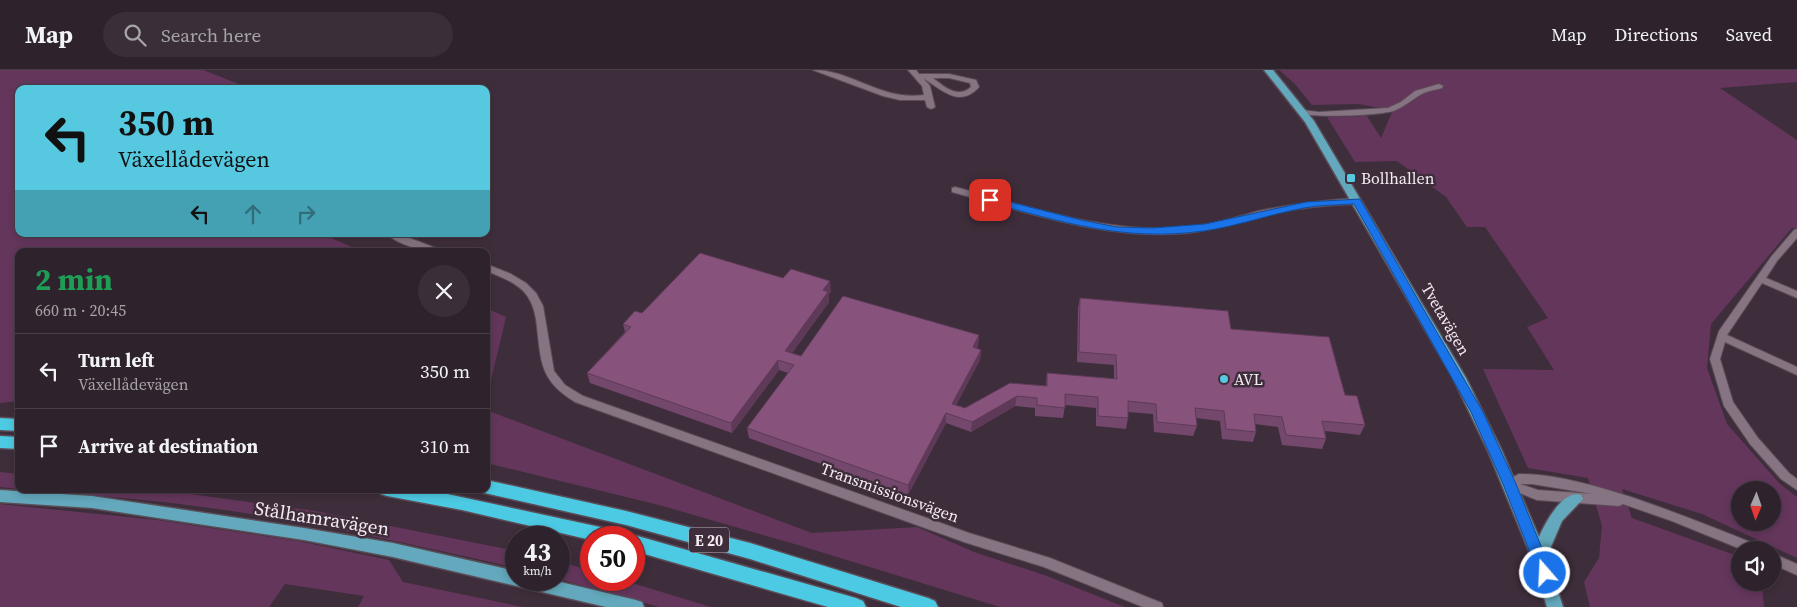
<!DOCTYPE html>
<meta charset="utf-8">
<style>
:root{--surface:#2e222c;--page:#3a2f38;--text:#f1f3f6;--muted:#a7a4a9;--line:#493f48}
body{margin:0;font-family:"Source Serif 4",serif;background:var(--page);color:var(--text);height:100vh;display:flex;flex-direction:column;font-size:19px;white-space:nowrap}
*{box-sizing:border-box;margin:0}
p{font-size:16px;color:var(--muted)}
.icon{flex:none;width:28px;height:28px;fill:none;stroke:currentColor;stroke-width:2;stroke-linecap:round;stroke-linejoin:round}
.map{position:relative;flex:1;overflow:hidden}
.sheet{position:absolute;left:15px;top:178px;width:475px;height:245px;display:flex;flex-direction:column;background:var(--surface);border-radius:10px;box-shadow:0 2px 8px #0003,0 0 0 1px var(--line)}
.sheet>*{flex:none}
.banner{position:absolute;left:15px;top:15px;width:475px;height:152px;border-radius:10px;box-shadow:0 2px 8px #0003,0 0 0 1px var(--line);background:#56c9e0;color:#111;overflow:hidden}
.needle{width:32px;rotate:182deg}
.controls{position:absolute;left:1731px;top:411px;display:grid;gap:10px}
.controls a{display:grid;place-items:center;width:50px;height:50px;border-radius:50%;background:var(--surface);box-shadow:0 2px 8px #0003,0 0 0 1px var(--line);font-size:25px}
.speed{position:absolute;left:505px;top:456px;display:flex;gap:10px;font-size:25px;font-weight:700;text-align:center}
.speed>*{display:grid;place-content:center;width:65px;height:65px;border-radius:50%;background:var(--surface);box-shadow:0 2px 8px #0003,0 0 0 1px var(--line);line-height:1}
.speed small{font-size:12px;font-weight:400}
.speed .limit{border:8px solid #d22;background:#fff;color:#111}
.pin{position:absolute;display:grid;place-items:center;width:42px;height:42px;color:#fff;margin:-21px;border-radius:10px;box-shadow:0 2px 8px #0006}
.me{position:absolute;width:55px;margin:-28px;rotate:341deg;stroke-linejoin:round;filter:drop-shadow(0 0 4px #0008)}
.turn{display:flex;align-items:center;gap:18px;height:105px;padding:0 20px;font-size:22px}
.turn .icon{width:65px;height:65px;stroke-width:2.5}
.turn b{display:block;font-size:35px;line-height:42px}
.lanes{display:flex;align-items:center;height:48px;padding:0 20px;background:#0003;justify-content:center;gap:25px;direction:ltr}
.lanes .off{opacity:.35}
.round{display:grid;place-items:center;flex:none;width:52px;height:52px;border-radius:26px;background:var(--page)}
.head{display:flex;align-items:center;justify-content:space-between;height:85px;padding:0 20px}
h1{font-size:30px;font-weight:700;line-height:38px;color:#1e9e55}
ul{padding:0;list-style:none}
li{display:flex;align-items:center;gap:15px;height:75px;padding:0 20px;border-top:1px solid var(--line)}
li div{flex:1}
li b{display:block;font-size:19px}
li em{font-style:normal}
header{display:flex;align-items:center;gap:30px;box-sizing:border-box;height:70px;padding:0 25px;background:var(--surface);border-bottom:1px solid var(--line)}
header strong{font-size:24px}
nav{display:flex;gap:28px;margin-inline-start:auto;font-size:18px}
.search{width:350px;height:45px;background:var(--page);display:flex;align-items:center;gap:12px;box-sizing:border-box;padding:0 18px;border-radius:28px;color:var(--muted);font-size:19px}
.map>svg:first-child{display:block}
.green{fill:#64365c;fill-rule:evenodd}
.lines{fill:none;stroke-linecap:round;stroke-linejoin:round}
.minor-casing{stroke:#5b4d58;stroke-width:2}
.major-casing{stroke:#5b4d58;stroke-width:3}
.highway-casing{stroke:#5b4d58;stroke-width:3}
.minor{fill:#867482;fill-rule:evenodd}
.major{fill:#63a8bc;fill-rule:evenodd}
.highway{fill:#4ccae3;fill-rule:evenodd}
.wall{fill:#74476c}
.shaded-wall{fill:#5e3a58}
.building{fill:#87537d;stroke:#5e3a58}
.route{fill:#1a73e8;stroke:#114b97}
.poi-dot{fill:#56c9e0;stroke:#3e2e3b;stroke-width:2}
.labels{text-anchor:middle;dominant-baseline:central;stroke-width:5;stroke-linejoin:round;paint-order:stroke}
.shield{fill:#3e2e3b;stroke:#beb2bc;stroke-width:1}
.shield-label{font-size:15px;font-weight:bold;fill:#f5ebf3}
.poi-label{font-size:16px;fill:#f5ebf3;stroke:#3e2e3b;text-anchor:start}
.street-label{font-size:16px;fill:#f5ebf3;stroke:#3e2e3b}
.near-street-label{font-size:19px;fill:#f5ebf3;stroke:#3e2e3b}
</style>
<header>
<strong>Map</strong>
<div class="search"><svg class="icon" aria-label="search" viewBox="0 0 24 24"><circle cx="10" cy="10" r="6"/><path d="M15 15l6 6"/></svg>Search here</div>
<nav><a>Map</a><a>Directions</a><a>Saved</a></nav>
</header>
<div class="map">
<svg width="1797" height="537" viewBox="0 0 1797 537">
<rect width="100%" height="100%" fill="#3e2e3b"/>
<!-- green -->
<g class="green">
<path d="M0,0H203L244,16L245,19H19V164H322L361,181H19V331L0,333Z"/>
<path d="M1279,0H1797V12L1720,18L1797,70V159L1792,158L1711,254L1707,298L1727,354L1780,414L1797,427V488L1702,444L1622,419L1632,448L1740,487V512L1762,513L1764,537H1590L1584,512L1599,488L1602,456L1588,408L1528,398L1483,299L1554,300L1527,257L1548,248L1485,157H1467L1446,127L1397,91L1355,92L1327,47L1367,46L1381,68L1393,40L1358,34L1312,35L1295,14ZM1740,420H1772V452H1740Z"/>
<path d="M486,238L506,247L486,331Z"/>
<path d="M486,340L812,463L917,457L974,482L1044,505L1125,537H1000L798,475L659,435L486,393Z"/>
<path d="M0,402L19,404V419L0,417Z"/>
<path d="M21,419H154L315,441L516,481V498C408,473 299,449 188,435C133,428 77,424 21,419Z"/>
<path d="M0,434L157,450L298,471L389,490L403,512L523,537H358L364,526L285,514L269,537H0Z"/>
<path d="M559,491L591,501V510H622L711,537H659L559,509Z"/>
</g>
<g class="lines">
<!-- minor casing -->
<g class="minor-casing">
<g id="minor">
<path d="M813,0C853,0 880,31 924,25L922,16L908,0H916L919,4H949L976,10L979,17C959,39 941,19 923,8L930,16L935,37L931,39L927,37L925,30H900L883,26ZM933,8H949L970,13L971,17C958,29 944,17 933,8Z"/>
<path d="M1439,14L1443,16L1442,18C1435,20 1426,21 1420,25C1410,31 1404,37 1393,41C1381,45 1308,49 1298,42L1302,40L1319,42L1388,38L1401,32L1415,21Z"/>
<path d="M955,117C1032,137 1108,165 1189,157C1213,155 1236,147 1259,141C1292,134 1324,130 1357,128L1361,131L1357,134C1325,135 1294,138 1263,146C1239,151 1215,160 1189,163C1109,171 1029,143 952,122V118Z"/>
<path d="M1797,159V168L1777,191L1766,208L1797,221V228L1762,213L1727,265L1797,297V305L1725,272L1720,289L1733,332L1758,368L1789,403L1797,409V420L1781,409L1750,374L1724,336L1710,289L1719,261L1771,187L1794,160Z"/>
<path d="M388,164C405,164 423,174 439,179L441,181C426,182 397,175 388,164Z"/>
<path d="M486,194L511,204L526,213L536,223L543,236L554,301L565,315L583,326L969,463L1050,488L1162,533L1163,537H1143L1044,497L964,472L575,332C541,311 541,294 537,257C536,247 534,236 528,227C519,213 501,207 486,201Z"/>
<path d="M1519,404C1557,404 1595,416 1631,427C1675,442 1718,459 1760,476L1762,480H1743L1672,451L1623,434L1619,436L1537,430L1505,417L1503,414L1505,411ZM1520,414H1532L1593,424L1538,420Z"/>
<path d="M1772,483L1797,494V505L1772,494Z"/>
</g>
</g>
<!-- major casing -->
<g class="major-casing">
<g id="major">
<path d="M1264,0H1273L1314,51L1466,308L1502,381L1539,467C1545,453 1563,419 1581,425L1583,429L1562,451L1547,486L1563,537H1547L1531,486L1488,381L1453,308L1305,52Z"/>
<path d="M0,420L92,426L304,458L393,473L516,501V510H552L636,530L642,532L644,537H606L393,487L304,470L92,438L0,432Z"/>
</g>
</g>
<!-- highway casing -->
<g class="highway-casing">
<g id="highway">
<path d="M0,348L19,349V361L0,360Z"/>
<path d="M0,366L19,367V379L0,378Z"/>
<path d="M486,410L626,441L750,473L928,528L935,531L938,537H901L750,489L626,455L480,422L478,419H486Z"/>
<path d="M378,419H424L614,460L620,463L623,468H591V470L462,440L387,426L381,424Z"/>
<path d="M634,465L856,528L863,531L866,537H828L634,481V468H628Z"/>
</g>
</g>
<!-- minor -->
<use href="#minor" class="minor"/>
<!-- major -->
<use href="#major" class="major"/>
<!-- highway -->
<use href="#highway" class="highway"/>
</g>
<!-- wall -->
<path class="wall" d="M783,208L831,221L829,224V232L792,283L801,286L979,265L978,276L977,278L981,280L980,290L956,335L965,338L1046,316L1047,303L1114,309V295L1077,292L1078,238L1080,228L1231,259L1345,325L1365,355L1360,365L1325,361L1326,369L1322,379L1282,375L1278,357L1255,354L1256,362L1253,372L1222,369L1220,351L1196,348L1197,356L1193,366L1154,362L1153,344L1128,342V348L1126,359L1096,356V338L1065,335L1063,348L1035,346V338L1015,336L971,362L946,353L908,425L749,368L747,358L788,303L779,300L732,363L590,313L587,303L625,262L623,254L642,243Z"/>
<!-- shaded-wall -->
<g class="shaded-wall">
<path d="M830,211L831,221L829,224V232L786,291L785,281L823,220Z"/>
<path d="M979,265L978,276L972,287L973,277Z"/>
<path d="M981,280L980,290L951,344L952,334Z"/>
<path d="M778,290L779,300L732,363L731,353Z"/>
<path d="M1017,326L1015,336L971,362L972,352Z"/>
<path d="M946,343V353L908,425V415Z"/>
</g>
<!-- building -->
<path class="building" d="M700,183L783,208L791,199L830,211L823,220L828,222L785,281L801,286L843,226L979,265L973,277L981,280L952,334L965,338L1010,313L1047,316V303L1117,309L1116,285L1079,282L1080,228L1228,241L1231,259L1329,267L1345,325L1357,326L1365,355L1322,351L1326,369L1286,365L1282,347L1254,344L1256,362L1226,359L1224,341L1195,338L1197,356L1157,352L1156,334L1128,331V348L1098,346V327L1065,324V338L1037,335V328L1017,326L972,352L946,343L908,415L747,358L794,295L778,290L731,353L587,303L631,257L623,254L635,241L642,243Z"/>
<!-- route -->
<path class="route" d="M990,127L1081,150L1117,157L1152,158L1205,154L1306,132L1360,129L1483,342L1516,414L1552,503L1550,508L1545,509L1540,508L1503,414L1471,342L1354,134C1337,135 1320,135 1304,138C1271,144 1238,156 1204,161C1123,172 1063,152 987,132L985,130Z"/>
<!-- markers -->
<g class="poi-dot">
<rect x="1346" y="103" width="10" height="10" rx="2.5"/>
<circle cx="1224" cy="309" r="5"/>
</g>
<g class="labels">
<!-- shield labels -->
<rect class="shield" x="689" y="457.5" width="40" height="25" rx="4"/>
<g class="shield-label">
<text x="709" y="470">E 20</text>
</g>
<!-- poi labels -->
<g class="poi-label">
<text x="1361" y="108">Bollhallen</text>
<text x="1234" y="309">AVL</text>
</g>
<!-- street labels -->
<g class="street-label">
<text transform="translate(1446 249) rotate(60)">Tvetavägen</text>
<text transform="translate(890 422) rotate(20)">Transmissionsvägen</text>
</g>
<!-- near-street labels -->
<g class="near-street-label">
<text transform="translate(322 448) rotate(9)">Stålhamravägen</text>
</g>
</g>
</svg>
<div class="controls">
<a><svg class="needle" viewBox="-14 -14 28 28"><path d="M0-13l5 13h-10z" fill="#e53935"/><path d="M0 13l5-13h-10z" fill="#a7a4a9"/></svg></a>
<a><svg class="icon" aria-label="sound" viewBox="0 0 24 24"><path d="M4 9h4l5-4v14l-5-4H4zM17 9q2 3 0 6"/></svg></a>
</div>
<div class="speed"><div>43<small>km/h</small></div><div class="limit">50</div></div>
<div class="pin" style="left:990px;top:130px;background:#d93025"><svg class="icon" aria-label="arrive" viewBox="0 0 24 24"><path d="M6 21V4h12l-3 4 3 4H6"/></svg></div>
<svg class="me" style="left:1545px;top:503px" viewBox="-20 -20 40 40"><circle r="17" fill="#1a73e8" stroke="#fff" stroke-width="3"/><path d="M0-11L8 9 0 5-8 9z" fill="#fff"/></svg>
<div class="banner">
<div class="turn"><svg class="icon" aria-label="left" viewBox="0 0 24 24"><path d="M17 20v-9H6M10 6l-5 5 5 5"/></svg><div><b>350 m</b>Växellådevägen</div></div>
<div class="lanes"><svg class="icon" aria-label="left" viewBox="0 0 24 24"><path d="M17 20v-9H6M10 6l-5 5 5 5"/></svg><svg class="icon off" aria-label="ahead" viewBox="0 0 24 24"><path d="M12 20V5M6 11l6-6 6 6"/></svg><svg class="icon off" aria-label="right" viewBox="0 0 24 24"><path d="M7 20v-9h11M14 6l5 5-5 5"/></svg></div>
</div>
<section class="sheet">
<div class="head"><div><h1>2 min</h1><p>660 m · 20:45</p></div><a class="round"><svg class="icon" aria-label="close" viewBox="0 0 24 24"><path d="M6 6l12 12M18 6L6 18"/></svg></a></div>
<ul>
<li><svg class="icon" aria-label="left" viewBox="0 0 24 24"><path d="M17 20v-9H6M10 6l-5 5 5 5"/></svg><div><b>Turn left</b><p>Växellådevägen</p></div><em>350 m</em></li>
<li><svg class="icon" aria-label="arrive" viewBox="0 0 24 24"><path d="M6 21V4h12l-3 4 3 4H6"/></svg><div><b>Arrive at destination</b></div><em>310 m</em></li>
</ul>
</section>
</div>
